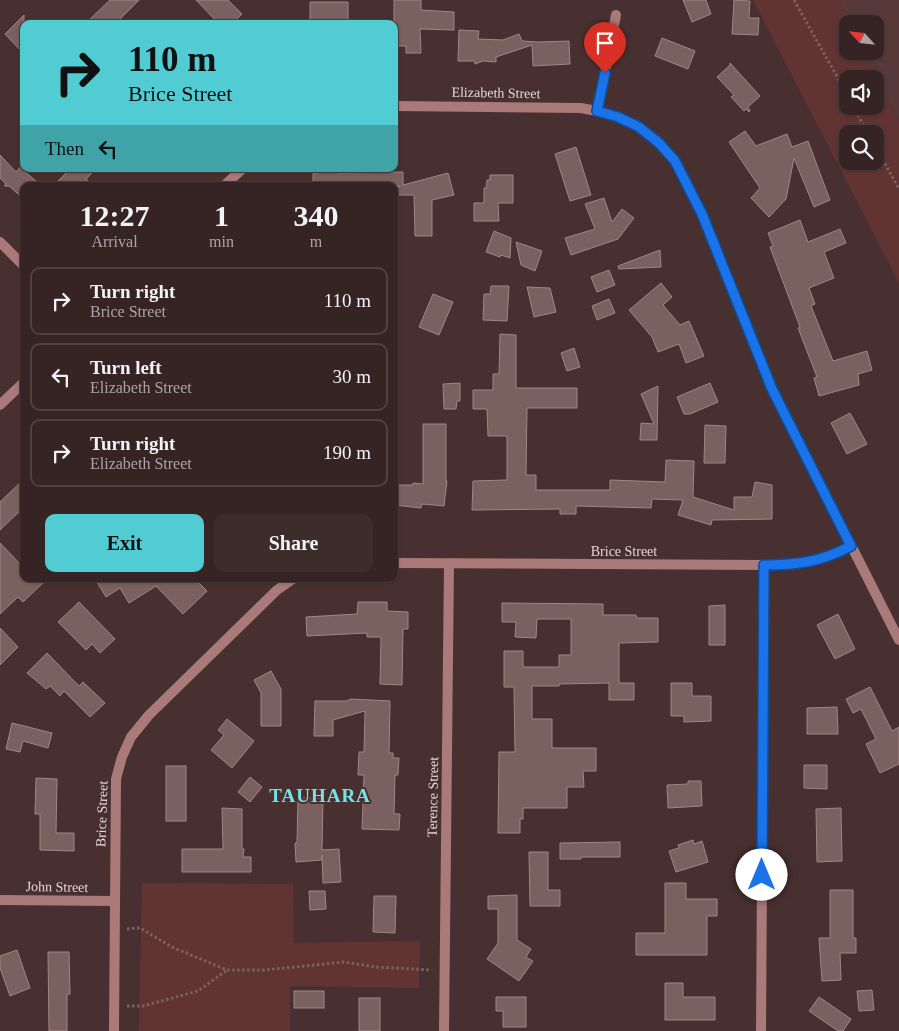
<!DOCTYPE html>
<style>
:root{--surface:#362424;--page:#3d2c2c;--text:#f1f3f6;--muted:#aaa4a6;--line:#504141;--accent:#51ccd2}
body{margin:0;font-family:Georgia,serif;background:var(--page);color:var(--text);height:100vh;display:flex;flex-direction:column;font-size:19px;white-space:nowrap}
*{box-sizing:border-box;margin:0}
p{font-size:16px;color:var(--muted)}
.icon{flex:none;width:28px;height:28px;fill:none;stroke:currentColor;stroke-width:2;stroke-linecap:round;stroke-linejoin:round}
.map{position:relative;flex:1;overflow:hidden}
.sheet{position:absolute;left:20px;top:182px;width:378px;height:400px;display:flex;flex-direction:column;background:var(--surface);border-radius:10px;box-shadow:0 1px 4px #0004,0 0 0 1px var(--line)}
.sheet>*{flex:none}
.banner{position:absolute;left:20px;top:20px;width:378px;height:152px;border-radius:10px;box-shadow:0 1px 4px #0004,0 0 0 1px var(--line);background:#51ccd2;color:#111;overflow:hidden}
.needle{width:32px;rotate:297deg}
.fabs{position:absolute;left:839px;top:15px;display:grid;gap:10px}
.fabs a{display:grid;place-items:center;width:45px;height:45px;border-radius:10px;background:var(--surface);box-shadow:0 1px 4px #0004,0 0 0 1px var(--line);font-size:25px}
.pin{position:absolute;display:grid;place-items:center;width:42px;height:42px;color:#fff;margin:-51px -21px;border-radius:50% 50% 50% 0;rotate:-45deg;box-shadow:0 0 5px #0007}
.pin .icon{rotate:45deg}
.me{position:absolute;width:55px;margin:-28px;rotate:0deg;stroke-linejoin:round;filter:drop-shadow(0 0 4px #0008)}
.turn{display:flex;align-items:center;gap:18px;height:105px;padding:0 25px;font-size:22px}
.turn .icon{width:65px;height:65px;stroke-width:2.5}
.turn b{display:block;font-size:35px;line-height:42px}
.then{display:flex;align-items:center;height:48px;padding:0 25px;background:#0003;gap:10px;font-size:19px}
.eta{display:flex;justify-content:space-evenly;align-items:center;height:85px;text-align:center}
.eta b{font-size:30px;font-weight:700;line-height:35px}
.action{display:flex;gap:10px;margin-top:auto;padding:10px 25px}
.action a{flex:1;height:58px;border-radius:10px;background:var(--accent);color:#111;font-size:20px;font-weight:700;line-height:58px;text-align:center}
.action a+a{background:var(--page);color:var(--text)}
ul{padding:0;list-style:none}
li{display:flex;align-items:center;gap:15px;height:68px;margin:0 10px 8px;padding:0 15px;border:2px solid var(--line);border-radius:10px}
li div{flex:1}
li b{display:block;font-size:19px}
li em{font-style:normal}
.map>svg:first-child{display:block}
.built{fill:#583939}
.green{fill:#623333;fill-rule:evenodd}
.building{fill:#7b6060;stroke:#a28584}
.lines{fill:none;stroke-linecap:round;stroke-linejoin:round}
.path{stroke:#776262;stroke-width:3;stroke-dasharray:2.5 2.5;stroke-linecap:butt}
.street{stroke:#a97a79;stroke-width:10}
.route-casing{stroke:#114b97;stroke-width:12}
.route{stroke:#1a73e8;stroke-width:9}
.labels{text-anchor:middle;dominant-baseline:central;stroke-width:4;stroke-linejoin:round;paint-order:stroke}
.street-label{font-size:14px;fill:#e4d4d4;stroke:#483030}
.district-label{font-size:19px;font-weight:bold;letter-spacing:1px;fill:#75e2e7;stroke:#483030}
</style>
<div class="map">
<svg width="899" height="1031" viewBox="0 0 899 1031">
<rect width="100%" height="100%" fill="#483030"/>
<!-- built -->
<path class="built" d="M839,0H899V121L864,51H875V24H851Z"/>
<!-- green -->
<g class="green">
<path d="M753,0H839L851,24H848V51H864L899,121V283ZM848,79H875V106H848ZM848,134H875V161H848Z"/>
<path d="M142,883L293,884L294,943L420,941L419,988L290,986V1031H139Z"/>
</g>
<!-- building -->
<g class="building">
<path d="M110,0H139L115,24H85Z"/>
<path d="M196,0H228L242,14L232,24H219Z"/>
<path d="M394,0H421V10L454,12V30L420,29L421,53H406V46H394Z"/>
<path d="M683,0H706L711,14L692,22Z"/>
<path d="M734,0L750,1L749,18H759L758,35L732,34Z"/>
<path d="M310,2H348V24L310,23Z"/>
<path d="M24,15V54L5,34Z"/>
<path d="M459,30L479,31L478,39L503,40L519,34L522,41L538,42L569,41L570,64L533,66L532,45L496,57V62L483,61L475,64L474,61H458Z"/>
<path d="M662,38L695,51L688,69L655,56Z"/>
<path d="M730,63L760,96L748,107L750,111L749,112L746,109L744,111L731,97L734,95L717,77L730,65Z"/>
<path d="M745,131L756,146L787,134L792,147L808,141L830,200L814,207L794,158L786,199L769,217L751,198L760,188L729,142Z"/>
<path d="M576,147L591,195L570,201L555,154Z"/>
<path d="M0,155L16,172L24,163V171L42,186H24V199L9,186H4L6,184L0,178Z"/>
<path d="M70,169H96L86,179L93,186H53Z"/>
<path d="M318,169H338V173L403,172V185L448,173L454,195L432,200V236H415L414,195H394V188L400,186H313V173H319Z"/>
<path d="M490,175H513V203H498L499,221H474V203H484V188H486L487,180H490Z"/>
<path d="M604,198L612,222L622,209L634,218L618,239L571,255L565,238L595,229L585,204Z"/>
<path d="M800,220L808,242L840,229L846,243L824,252L834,278L809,288L815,304L811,306L833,361L867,351L872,370L858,374L859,385L819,396L814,378L817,377L798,328L800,327L770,247L773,246L768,233Z"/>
<path d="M494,231L511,238L510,258L501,255L500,257L486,252Z"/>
<path d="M516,242L542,251L535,271L521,265Z"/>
<path d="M660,250L661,267L619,269L618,266Z"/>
<path d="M609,270L615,285L597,292L591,277Z"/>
<path d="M661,283L672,297L663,305L680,325L689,321L704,356L686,363L679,344L658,352L652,337L629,310Z"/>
<path d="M491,286H509L507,321L483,320L484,294H490Z"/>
<path d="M527,287L550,288L556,312L534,317Z"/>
<path d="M433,294L453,302L439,335L419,327Z"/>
<path d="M609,299L615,313L597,320L592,306Z"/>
<path d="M500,334L516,335V388H577V408H527L526,475H536V490H610V480L665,482L666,460L694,461L693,497L734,510V497H752L755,482L772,485V519L712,520L711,525L678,515L683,500L652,499L651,508L576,506V514H560V509L472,510L473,481L507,480V436H488L487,409H473V390H493V374H499Z"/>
<path d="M574,348L580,367L567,371L561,353Z"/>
<path d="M460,383V401H457L456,409H444L443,384Z"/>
<path d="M710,383L718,402L690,414H684L677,397Z"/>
<path d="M658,386L657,440H640L641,423L654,424L641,394Z"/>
<path d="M850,413L867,444L847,454L831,423Z"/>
<path d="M423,424H446V481H447L444,506L422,504L421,508L394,505V485H413V483L423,484Z"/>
<path d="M705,425L726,426L725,463H704Z"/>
<path d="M24,479V507L0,530V502Z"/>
<path d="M0,543L24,568V579H47L23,602L18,597L0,614Z"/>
<path d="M95,579H195L207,591L183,614L156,586L129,603L120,588L106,597Z"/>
<path d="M79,602L115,639L100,653L92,644L86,650L58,622Z"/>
<path d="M358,602H387V611L408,612V629H403L402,685L380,684L381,637H367V633L307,636L306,617L357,614Z"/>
<path d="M502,603L603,604V615H636L637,618H658V642L619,643V683H634V700H609V683L559,684V686H532V719H552V748H596V771H583L584,787H567V808H523V819H520V833H498L499,752H515L514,687H504V651H523V667H559V655H571V619H537L536,638L515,637L516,622H502Z"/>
<path d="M725,605V645H709V606Z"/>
<path d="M838,614L855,649L835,659L817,625Z"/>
<path d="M0,628L18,647L0,665Z"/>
<path d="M47,653L79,686L83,682L105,703L90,717L64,691L60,696L50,686L46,689L27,673Z"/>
<path d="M271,671L281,689V726H261V693L254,680Z"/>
<path d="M671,683H692V696H711V721L684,722V716H671Z"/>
<path d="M870,687L892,731L899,727V764L880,773L866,744L876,739L861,709L853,713L846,699Z"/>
<path d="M351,699L390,701L389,753H393V758H399L398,775H395L394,814H400L399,830L362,829L364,775H358L359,752H364L365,711L333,720V736H314L315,701H346Z"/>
<path d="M837,707L838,734H807V708Z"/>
<path d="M227,719L254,741L232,768L211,750L224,735L218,730Z"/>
<path d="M12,723L52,733L48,748L23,741L20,752L6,749Z"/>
<path d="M804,765H827V789L804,788Z"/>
<rect x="166" y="766" width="20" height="55"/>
<path d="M250,777L262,787L250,802L238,792Z"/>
<path d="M36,778L57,779L56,833H74V851L40,850V814H35Z"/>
<path d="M688,781H701L702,806L668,808L667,785L688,784Z"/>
<path d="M298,798H323L322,850L339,849L341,882L323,883L322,855V860L296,862L295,843H297Z"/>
<path d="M222,808L242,809V849H244L243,857H251V872H182V849H223Z"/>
<path d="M841,808L842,861L817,862L816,809Z"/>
<path d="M693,840L694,844L702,841L708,862L676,872L669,851L679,848L678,845Z"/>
<path d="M620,842V857H581V859H560V843Z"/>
<path d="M529,852H548V890H560V906H530Z"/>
<path d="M665,883H686V899H717V916H707V955H636V933H665Z"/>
<path d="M830,890H853V938H856V953H840L841,980L822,981L819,938H830Z"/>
<path d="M309,891H325L326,909L310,910Z"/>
<path d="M517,895V940L531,949L526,957L533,961L519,981L487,959L498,943V909H488V896Z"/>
<path d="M374,896H396L395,933L373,932Z"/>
<path d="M17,950L30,988L10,996L0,968V956Z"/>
<path d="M48,952H69L70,994H67V1031H49Z"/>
<path d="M665,983H683V997H715V1020H665Z"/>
<path d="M872,990L874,1010L859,1011L857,991Z"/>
<rect x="294" y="991" width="30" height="17"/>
<path d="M496,997H526V1027H503V1011H496Z"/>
<path d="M819,997L851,1019L843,1031H838L809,1011Z"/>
<rect x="359" y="998" width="21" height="33"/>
</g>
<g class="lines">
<!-- path -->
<g class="path">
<path d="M794,0L848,96"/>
<path d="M853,106L868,134"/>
<path d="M875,146L899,189"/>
<path d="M127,929L140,928L172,947L227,970H264L343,962L377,967L431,970"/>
<path d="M127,1006H143L198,991L227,970"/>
</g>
<!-- street -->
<g class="street">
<path d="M394,106L581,108L597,111L618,117L639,127L659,143L675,161L702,214L772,389L899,640"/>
<path d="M597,111L616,15"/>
<path d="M224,186L242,169"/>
<path d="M0,242L24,266"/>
<path d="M0,405L24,382"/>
<path d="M394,563L787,565C810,562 830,557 851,546"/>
<path d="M0,900L114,901"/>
<path d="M114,1031L116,779L122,757L131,737L149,715L277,590L293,579"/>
<path d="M444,1031L449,564"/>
<path d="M761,1031L764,565"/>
</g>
</g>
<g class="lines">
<!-- route casing -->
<g class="route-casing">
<path id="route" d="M605,73L597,111L618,117L639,127L659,143L675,161L702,214L772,389L851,546C821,562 797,565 764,565L762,875"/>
</g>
<!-- route -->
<use href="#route" class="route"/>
</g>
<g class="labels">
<!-- street labels -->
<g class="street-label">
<text transform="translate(496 93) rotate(1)">Elizabeth Street</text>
<text x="624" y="551">Brice Street</text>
<text transform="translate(433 797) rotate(-89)">Terence Street</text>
<text transform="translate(102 814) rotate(-88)">Brice Street</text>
<text transform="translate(57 887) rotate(1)">John Street</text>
</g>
<!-- district labels -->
<g class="district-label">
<text x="320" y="795">TAUHARA</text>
</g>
</g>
</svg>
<div class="fabs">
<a><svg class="needle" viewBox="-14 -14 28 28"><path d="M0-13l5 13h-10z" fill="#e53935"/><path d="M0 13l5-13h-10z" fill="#aaa4a6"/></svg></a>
<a><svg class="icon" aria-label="sound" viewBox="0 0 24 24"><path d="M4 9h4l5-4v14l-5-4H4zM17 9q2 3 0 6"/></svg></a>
<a><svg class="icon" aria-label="search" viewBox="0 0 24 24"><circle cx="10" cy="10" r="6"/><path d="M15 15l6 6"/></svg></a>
</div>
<div class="pin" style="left:605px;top:73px;background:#d93025"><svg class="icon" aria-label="arrive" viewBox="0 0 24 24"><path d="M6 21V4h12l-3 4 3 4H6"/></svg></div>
<svg class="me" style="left:762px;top:875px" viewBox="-20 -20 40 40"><circle r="19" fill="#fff"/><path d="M0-13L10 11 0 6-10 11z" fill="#1a73e8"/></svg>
<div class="banner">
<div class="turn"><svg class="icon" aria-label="right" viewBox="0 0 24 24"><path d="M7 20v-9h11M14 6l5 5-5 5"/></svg><div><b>110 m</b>Brice Street</div></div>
<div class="then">Then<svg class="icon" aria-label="left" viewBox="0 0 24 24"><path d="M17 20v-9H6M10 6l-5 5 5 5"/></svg></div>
</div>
<section class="sheet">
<div class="eta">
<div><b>12:27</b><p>Arrival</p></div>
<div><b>1</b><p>min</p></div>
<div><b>340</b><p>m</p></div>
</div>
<ul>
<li><svg class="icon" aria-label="right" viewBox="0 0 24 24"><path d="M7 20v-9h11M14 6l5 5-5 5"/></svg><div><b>Turn right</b><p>Brice Street</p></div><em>110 m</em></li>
<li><svg class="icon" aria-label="left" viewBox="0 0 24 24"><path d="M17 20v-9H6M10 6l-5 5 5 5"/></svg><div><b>Turn left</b><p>Elizabeth Street</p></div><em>30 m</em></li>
<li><svg class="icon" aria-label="right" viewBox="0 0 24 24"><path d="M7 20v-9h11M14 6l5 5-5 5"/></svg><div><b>Turn right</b><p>Elizabeth Street</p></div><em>190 m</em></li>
</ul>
<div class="action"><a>Exit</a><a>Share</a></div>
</section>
</div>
